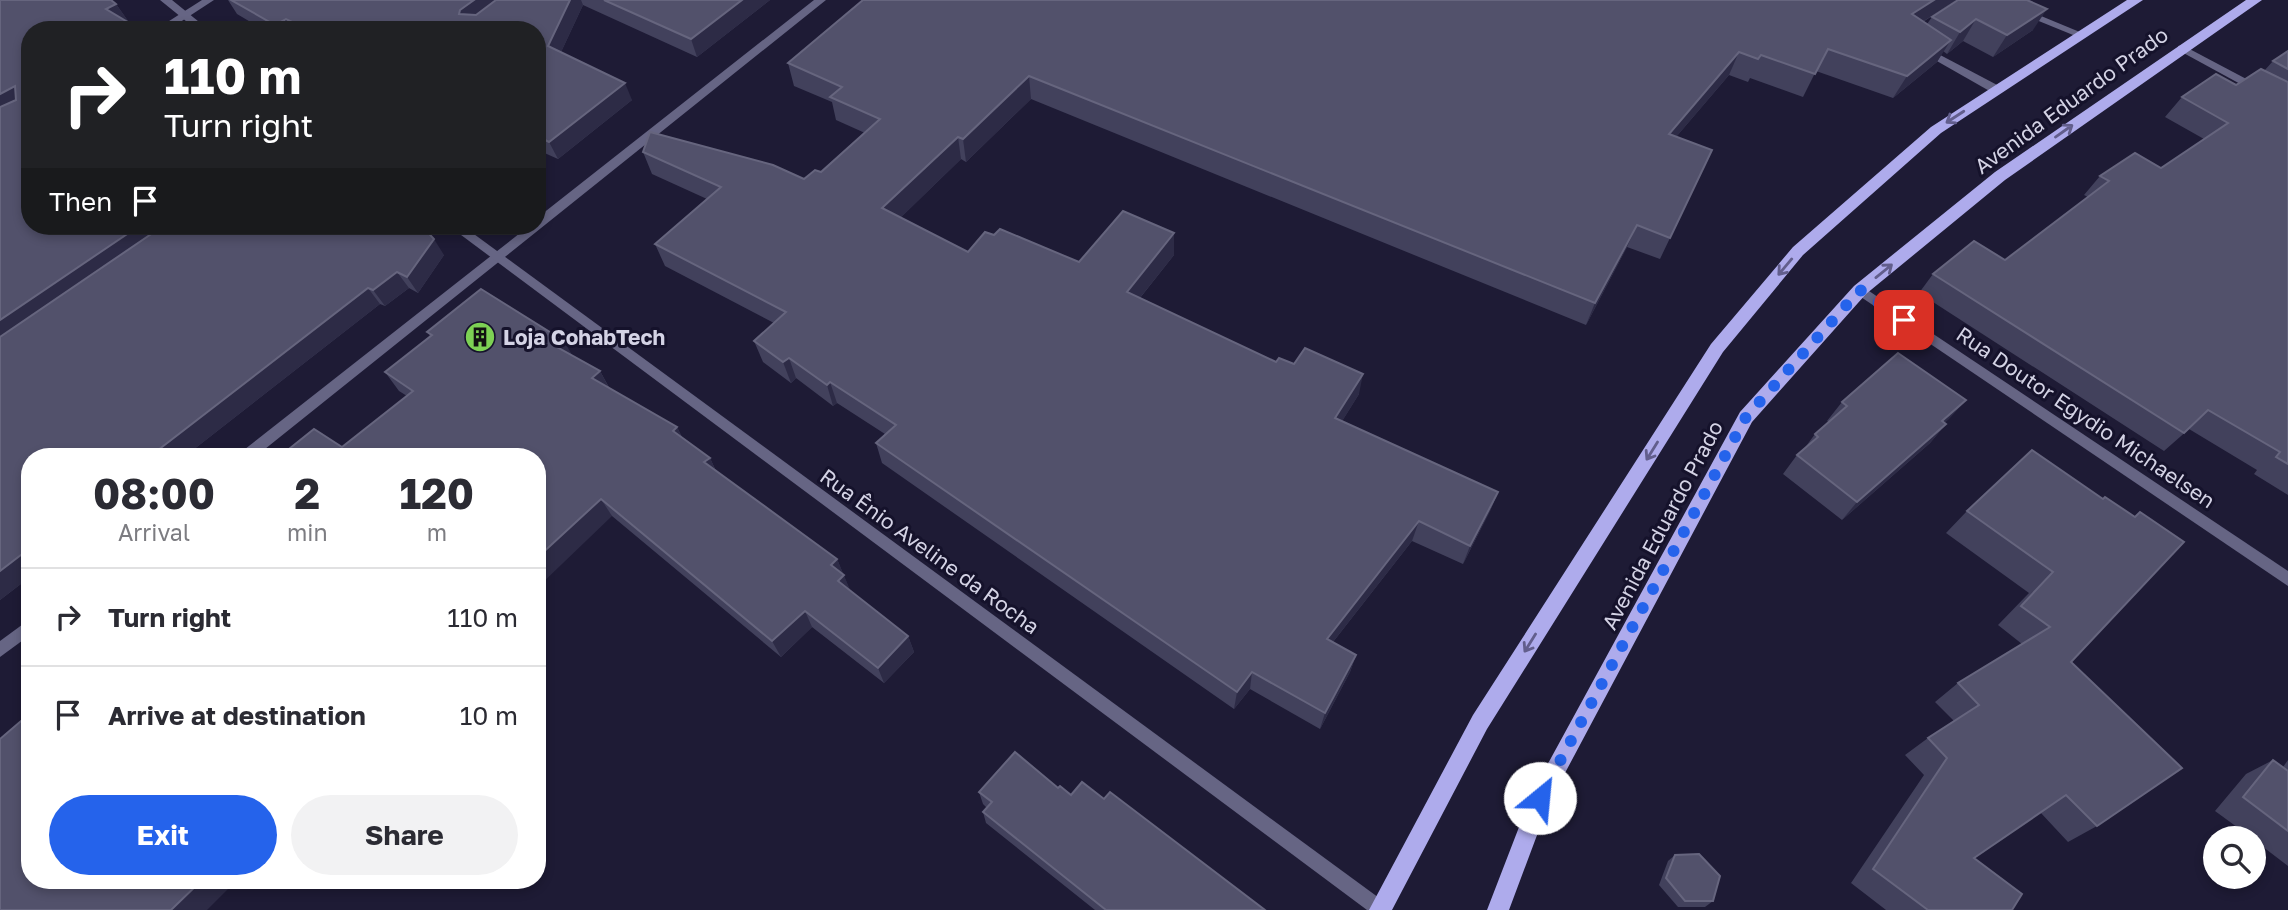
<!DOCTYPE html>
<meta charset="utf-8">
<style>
:root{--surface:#fff;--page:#f2f2f3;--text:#2b2b33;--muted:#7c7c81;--line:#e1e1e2;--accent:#2563eb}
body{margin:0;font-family:"Golos Text",sans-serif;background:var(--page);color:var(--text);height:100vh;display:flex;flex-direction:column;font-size:26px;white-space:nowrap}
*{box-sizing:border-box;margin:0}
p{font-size:23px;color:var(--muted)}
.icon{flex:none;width:38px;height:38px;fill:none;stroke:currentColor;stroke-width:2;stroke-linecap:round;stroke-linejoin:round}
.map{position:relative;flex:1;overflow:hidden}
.side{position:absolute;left:21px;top:448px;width:525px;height:441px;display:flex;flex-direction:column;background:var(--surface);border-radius:28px;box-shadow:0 4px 10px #0003}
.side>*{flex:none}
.guide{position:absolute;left:21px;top:21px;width:525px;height:214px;border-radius:28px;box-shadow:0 4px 10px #0003;background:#202124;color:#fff;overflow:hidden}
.buttons{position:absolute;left:2203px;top:826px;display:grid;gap:14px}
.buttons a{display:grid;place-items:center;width:63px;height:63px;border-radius:50%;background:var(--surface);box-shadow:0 4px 10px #0003;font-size:35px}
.pin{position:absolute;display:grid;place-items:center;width:60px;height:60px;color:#fff;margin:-30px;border-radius:14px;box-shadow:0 4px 10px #0006}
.me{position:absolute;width:77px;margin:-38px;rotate:28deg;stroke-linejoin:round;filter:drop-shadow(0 0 5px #0008)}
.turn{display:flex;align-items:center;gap:24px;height:147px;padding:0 28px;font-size:32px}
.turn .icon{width:91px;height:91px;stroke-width:2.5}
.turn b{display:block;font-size:49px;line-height:60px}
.then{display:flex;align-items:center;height:66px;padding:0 28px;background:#0003;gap:14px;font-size:26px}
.eta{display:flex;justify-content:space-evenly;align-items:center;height:119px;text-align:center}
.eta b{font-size:42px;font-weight:700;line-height:49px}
.primary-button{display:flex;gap:14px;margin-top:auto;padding:14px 28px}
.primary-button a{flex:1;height:80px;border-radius:42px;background:var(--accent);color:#fff;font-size:28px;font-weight:700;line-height:80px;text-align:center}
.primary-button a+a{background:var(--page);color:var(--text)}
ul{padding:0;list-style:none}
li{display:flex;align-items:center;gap:21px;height:98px;padding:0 28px;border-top:2px solid var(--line)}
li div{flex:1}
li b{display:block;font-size:26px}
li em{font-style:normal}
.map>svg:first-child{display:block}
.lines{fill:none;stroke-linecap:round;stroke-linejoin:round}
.service{fill:#666584;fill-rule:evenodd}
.minor{fill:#666584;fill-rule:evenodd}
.tertiary{fill:#666584;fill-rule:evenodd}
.primary{fill:#aeabec;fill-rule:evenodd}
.wall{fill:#42415c}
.shaded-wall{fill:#2d2b46}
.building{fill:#52516b;stroke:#66657e;stroke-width:2}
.oneway{stroke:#625e8c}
.route{stroke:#2563eb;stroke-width:12;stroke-dasharray:0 21.6}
.labels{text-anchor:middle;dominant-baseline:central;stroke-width:6;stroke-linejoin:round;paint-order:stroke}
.street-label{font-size:21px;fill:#d4d3e5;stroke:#15122b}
.poi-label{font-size:21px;font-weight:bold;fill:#d4d3e5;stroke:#15122b;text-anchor:start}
</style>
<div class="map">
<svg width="2288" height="910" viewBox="0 0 2288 910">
<rect width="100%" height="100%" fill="#1e1b35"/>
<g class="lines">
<!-- service -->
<g class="service">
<path d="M1987,0H2002L2087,35L2082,38L2078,37Z"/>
<path d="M1925,47L2001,87L2003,90L2001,93H1993L1921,52V48Z"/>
</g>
<!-- minor -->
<g class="minor">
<path d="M202,0H214L168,30H155Z"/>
<path d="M814,0H826L255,457H238L240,453L529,226H537V218Z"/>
<path d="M2182,45L2288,101V110L2178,50V46Z"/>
<path d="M1860,285L2288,571V586L1855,293L1854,290Z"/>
<path d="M30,619V635L0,657V641Z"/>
</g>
<!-- tertiary -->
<g class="tertiary">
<path d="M160,0H172L209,30H197Z"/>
<path d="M449,226H463L1386,903L1388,910H1367Z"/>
</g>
<!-- primary -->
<g class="primary">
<path d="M2127,0H2143L1941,133L1803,255L1723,352L1487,729L1392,910H1369L1473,715L1711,344L1793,247L1931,127Z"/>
<path d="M2246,0H2262L2005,180L1866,294L1752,422L1549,803L1509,910H1487L1533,791L1740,412L1854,286L1995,172Z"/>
</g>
</g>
<!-- wall -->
<g class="wall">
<path d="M0,0L116,4L128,21L30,226L444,255L418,293L409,288L385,306L380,304L184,457H30V577L0,600Z"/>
<path d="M228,0H770L697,57L583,5L561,52L632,100L558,159L540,151L537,153V30H264L237,14Z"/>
<path d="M1956,0L1923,22L1927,24L1932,17L1958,0L2033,30L1993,57L1963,41L1947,54L1943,51L1937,62L1893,98L1816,71L1803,97L1750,78L1748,82L1729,75L1676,137L1712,150L1660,259L1627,247L1586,325L1031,99L966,162L961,159L900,218L968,252L994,235L1079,262L1174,233V255L1140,298L1276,362L1359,394L1342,421L1498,492L1490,511L1463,564L1412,541L1333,642L1356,655L1350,672L1320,729L1250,689L1234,709L882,463L876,443L885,434L837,403L833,406L796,378L791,383L763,362L754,341L774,323L665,266L655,244L707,199L652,174L643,152L804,179L821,172L865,133L836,120L832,102L794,86L788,63Z"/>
<path d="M2288,51V495L2254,474L2257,470L2189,429L2164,451L1919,293L1933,274L2005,260L2088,197L2084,195L2100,176L2161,168L2204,139L2165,117L2182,97L2236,85L2264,71L2273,61Z"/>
<path d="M427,332L573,356L600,371L610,389L677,427L682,437L710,458L716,471L837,559L850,591L908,636L914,652L884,683L812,627L781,657L612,516L342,447L407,396L399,391L385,372L430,336Z"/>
<path d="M1966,400L1944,423L1946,424L1930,443L1842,520L1783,474L1797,455L1804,449L1815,434L1829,422L1827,421L1842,402Z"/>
<path d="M2103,498L2134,517L2140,512L2071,662L2097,826L2068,842L2040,812L1974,858L2012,910H1886L1851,883L1924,775L1905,755L1928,738L1954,721L1935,702L1958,683L2022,644L1998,625L2029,593L1946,533L1967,511Z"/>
<path d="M2273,760L2283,767L2288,760V866L2254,840V838H2252L2215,811L2246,774Z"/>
<path d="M1058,788L1071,795L1104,799L1265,910H1095L986,823L983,812L987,808L983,804L979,792Z"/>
<path d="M1675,855L1713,901L1705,907H1678L1659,885L1668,861Z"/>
</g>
<!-- shaded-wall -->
<g class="shaded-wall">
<path d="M474,0H507L468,28L459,14L460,10Z"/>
<path d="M570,0H581L583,5L556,63L548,46Z"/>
<path d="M742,0H770L697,57L691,39Z"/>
<path d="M1934,0H1956L1899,37L1912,14Z"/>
<path d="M116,4L128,21L119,25L106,9Z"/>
<path d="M2047,9L2033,30L1993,57L2007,35Z"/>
<path d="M286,19L293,30H278L275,25Z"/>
<path d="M1976,19L1963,41L1947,54L1960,32Z"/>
<path d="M1951,40L1937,62L1893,98L1907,76Z"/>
<path d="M1739,52L1729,75L1659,157L1669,134Z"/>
<path d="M1029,76L1031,99L966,162L963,139Z"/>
<path d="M625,83L632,100L558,159L549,142Z"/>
<path d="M15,86L30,102L0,119V94Z"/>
<path d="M958,137L961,159L887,231L882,208Z"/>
<path d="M1637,225L1627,247L1586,325L1595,303Z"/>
<path d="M139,226H178L0,348V320Z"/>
<path d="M1174,233V255L1127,314V292Z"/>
<path d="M434,239L444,255L418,293L407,277Z"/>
<path d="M397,272L409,288L385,306L373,290Z"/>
<path d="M368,288L380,304L184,457H149Z"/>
<path d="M564,341L575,360L557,347Z"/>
<path d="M789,358L796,378L791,383L783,362Z"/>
<path d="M600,371L610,390L592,378Z"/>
<path d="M1363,374L1359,394L1331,439L1335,418Z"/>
<path d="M830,382L837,403L833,406L827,385Z"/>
<path d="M1966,400L1949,419L1925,440L1942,421Z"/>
<path d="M1946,424L1930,443L1842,520L1857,502Z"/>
<path d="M677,427L686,446L673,431Z"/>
<path d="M710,458L718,476L704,462Z"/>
<path d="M1498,492L1490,511L1463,564L1470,546Z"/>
<path d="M601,499L612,516L537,588V558Z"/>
<path d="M1419,521L1412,541L1322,656L1327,639Z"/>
<path d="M30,548V577L0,600V571Z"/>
<path d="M837,559L851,592L844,598L831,565Z"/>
<path d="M805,611L812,627L781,657L772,641Z"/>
<path d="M908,636L914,652L884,683L878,668Z"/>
<path d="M1356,655L1350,672L1320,729L1325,713Z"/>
<path d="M1252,672L1250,689L1234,709L1237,692Z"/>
<path d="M202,880H237L207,910H171Z"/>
</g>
<!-- building -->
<g class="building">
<path d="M0,0H111L116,4L106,9L141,30H30V226H139L0,320V107L16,100L15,86L0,94Z"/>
<path d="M231,0H474L460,10L459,14L476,15L496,0H570L548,46L625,83L549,142L537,136V30H309L286,19L275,25Z"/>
<path d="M604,0H742L691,39Z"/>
<path d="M863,0H1934L1912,14L1951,40L1907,76L1828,49L1815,74L1761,55L1758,59L1739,52L1669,134L1712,150L1670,238L1637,225L1595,303L1029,76L963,139L958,137L882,208L968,252L985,232L994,235L1000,229L1079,262L1123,211L1174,233L1127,292L1276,362L1279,358L1294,364L1305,348L1363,374L1335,418L1498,492L1470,546L1419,521L1327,639L1356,655L1325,713L1252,672L1237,692L876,443L896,425L830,382L827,385L789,358L783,362L754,341L786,312L655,244L721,187L643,152L650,132L773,165L804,179L815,170L821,172L880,119L830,97L842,87L788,63Z"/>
<path d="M1958,0H2027L2047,9L2007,35L1976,19L1960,32L1932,17Z"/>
<path d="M2288,51V69L2273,61Z"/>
<path d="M2261,69L2288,82V464L2276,457L2280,452L2208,410L2184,433L1933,274L1974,241L2005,260L2109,181L2100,176L2135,153L2161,168L2228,123L2182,97L2216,74L2236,85Z"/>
<path d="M163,226H422L434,239L407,277L397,272L373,290L368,288L149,457H30V548L0,571V337Z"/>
<path d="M481,289L564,341L557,347L600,371L592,378L677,427L673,431L710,458L704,462L837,559L831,565L844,575L838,581L908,636L878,668L805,611L772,641L601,499L537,558V457H279L314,429L342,447L413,391L385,372L432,335L427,332Z"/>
<path d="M1898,353L1966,400L1942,421L1946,424L1857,502L1797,455L1818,437L1815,434L1847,406L1842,402Z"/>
<path d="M2032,450L2103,499L2105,497L2135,517L2140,512L2184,542L2071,662L2182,768L2097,826L2066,795L1974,858L2022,894L2012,910H1928L1873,869L1947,758L1928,738L1979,705L1958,683L2050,627L2021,606L2053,572L1967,511Z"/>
<path d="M21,721L30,729V880H202L171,910H0V739Z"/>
<path d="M1015,752L1058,788L1060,786L1071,795L1082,782L1104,799L1110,792L1265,910H1106L983,812L992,802L979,792Z"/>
<path d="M2273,760L2288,771V831L2243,797Z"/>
<path d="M1699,854L1720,876L1713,901H1685L1666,878L1675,855Z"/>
</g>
<!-- one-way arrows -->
<defs><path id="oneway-shaft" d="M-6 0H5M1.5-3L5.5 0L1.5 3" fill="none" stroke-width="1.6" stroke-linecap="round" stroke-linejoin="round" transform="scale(1.75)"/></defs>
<g class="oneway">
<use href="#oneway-shaft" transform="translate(1955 117) rotate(147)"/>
<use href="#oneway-shaft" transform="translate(2064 131) rotate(-35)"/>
<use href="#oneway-shaft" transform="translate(1785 267) rotate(130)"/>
<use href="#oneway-shaft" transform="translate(1884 271) rotate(-39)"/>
<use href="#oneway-shaft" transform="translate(1652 451) rotate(122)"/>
<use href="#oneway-shaft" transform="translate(1530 643) rotate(122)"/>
</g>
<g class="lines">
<!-- route -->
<path class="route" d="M1540,798L1746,417L1860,290L1904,320"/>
</g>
<!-- icons -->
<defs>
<g id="building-disc" transform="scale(1.575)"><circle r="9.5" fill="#7dd154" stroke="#15122b"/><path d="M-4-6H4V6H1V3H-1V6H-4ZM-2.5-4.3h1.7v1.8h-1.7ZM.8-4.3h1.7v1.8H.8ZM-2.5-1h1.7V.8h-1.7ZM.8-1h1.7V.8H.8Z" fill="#111"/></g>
</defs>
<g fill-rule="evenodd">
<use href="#building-disc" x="480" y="337"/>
</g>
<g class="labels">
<!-- street labels -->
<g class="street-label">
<text transform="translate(2071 100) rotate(-36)">Avenida Eduardo Prado</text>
<text transform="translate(2086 417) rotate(34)">Rua Doutor Egydio Michaelsen</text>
<text transform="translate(1662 525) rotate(-62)">Avenida Eduardo Prado</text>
<text transform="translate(930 551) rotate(36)">Rua Ênio Aveline da Rocha</text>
</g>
<!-- poi labels -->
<g class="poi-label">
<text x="503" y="337">Loja CohabTech</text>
</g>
</g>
</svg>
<div class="buttons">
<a><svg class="icon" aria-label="search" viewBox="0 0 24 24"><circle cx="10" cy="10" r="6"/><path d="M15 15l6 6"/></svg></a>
</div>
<div class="pin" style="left:1904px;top:320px;background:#d93025"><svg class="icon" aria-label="arrive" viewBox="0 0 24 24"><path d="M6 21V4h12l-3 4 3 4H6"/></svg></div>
<svg class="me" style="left:1540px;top:798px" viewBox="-20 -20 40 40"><circle r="19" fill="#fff"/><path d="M0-13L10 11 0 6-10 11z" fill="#2563eb"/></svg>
<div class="guide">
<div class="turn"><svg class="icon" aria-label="right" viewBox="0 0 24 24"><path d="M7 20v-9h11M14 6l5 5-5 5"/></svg><div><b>110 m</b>Turn right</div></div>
<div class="then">Then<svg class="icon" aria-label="arrive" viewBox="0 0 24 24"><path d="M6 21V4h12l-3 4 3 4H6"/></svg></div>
</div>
<section class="side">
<div class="eta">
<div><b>08:00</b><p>Arrival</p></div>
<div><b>2</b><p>min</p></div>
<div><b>120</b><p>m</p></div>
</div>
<ul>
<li><svg class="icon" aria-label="right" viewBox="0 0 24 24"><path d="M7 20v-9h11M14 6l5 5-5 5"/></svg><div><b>Turn right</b></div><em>110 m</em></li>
<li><svg class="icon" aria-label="arrive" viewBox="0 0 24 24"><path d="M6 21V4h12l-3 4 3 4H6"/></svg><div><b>Arrive at destination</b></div><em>10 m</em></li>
</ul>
<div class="primary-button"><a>Exit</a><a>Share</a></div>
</section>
</div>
